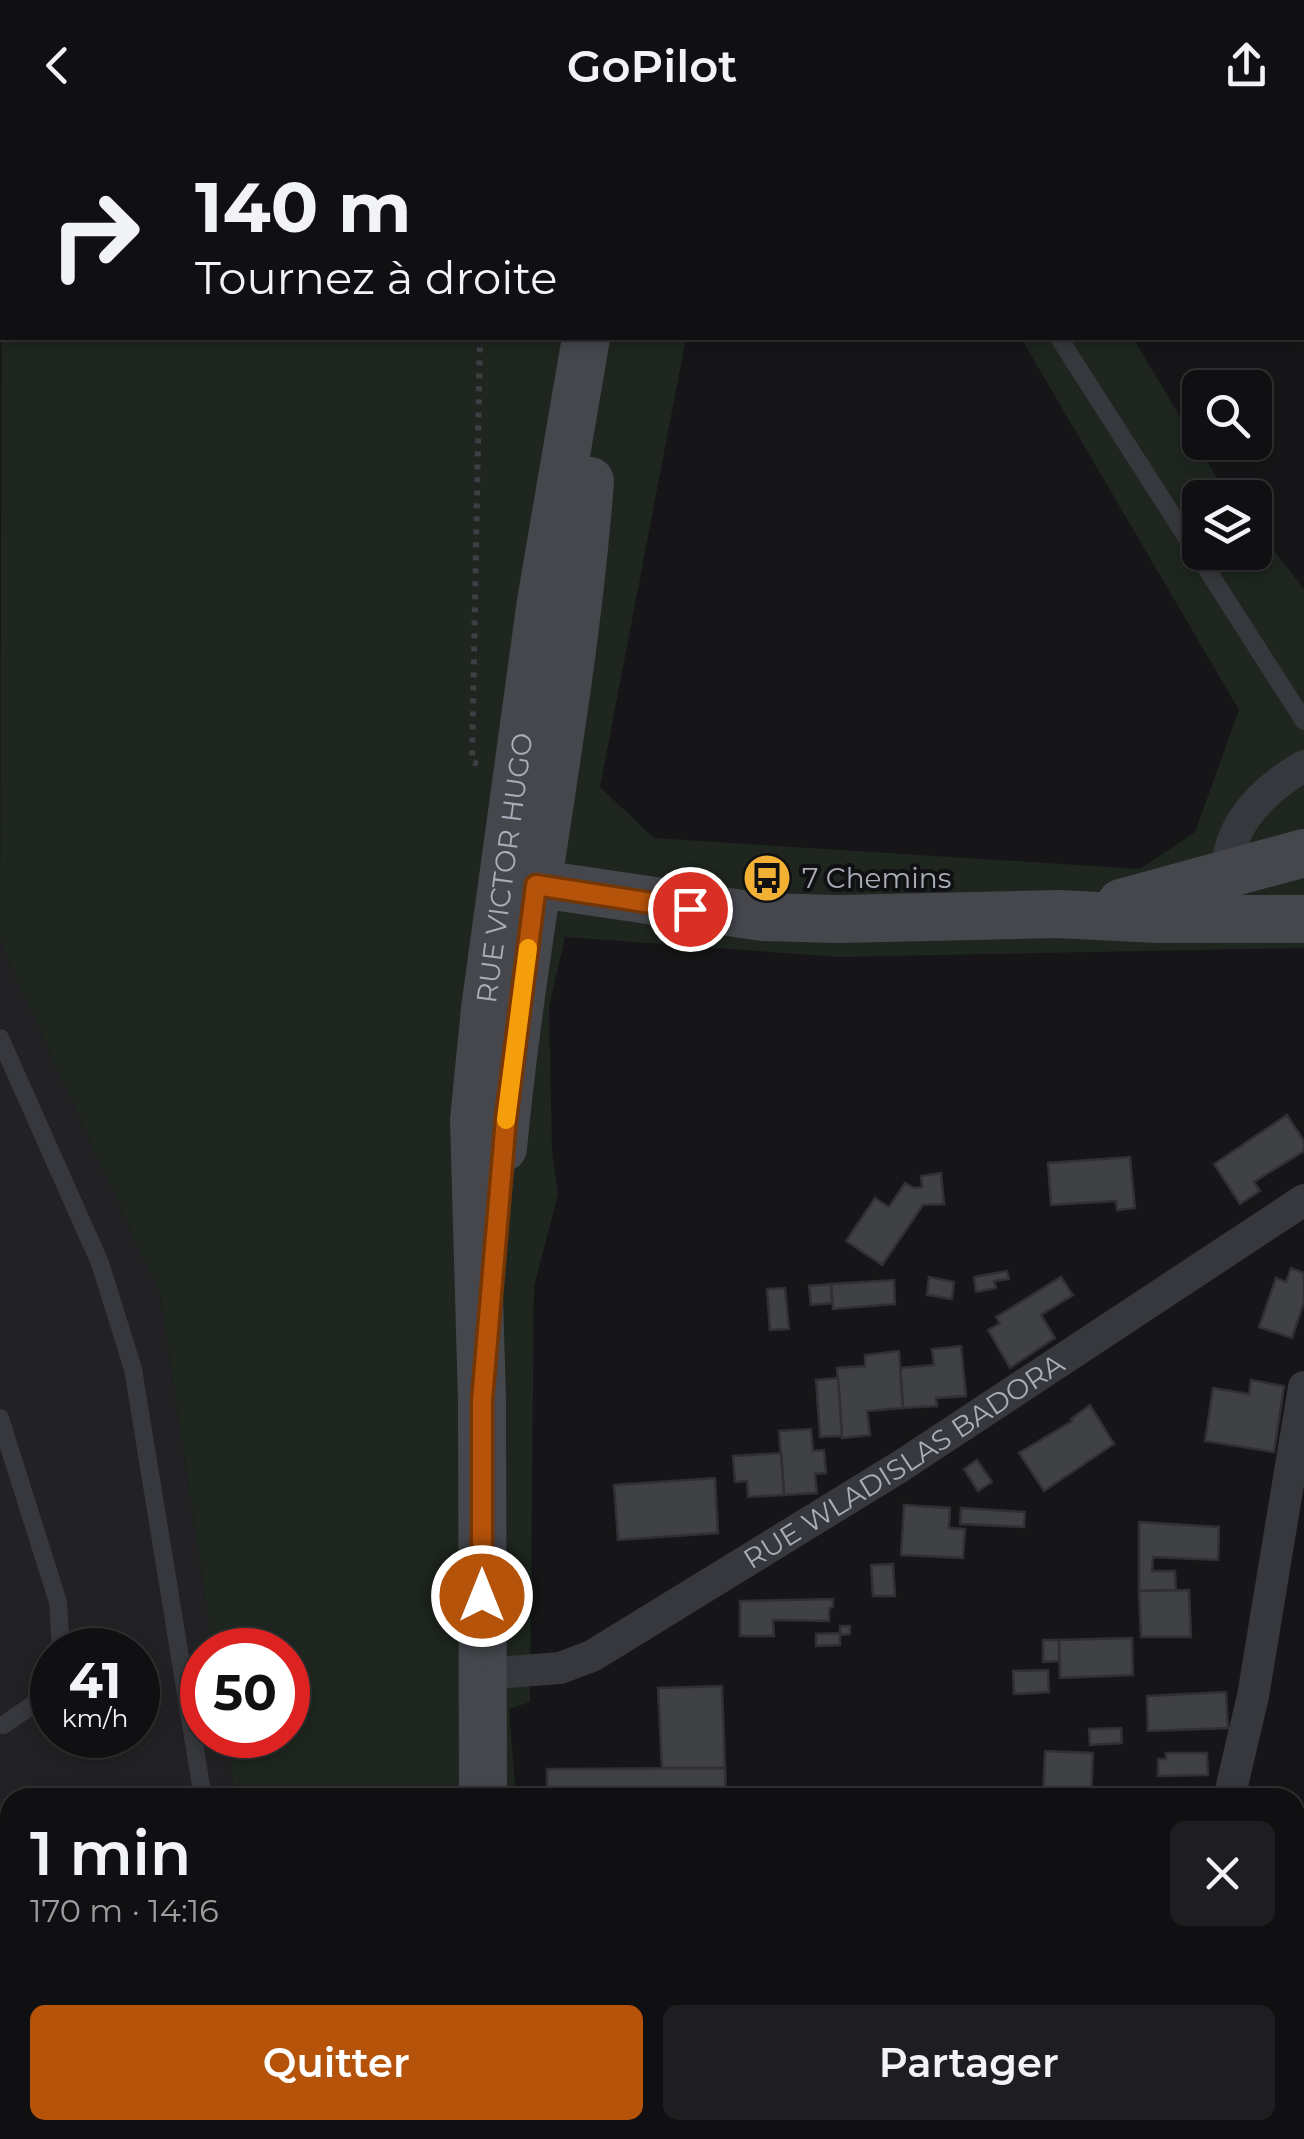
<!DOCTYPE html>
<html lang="fr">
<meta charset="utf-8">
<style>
:root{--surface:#101012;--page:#1e1e20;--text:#f1f3f6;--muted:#9c9d9f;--line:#303032;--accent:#b45309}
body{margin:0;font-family:Montserrat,sans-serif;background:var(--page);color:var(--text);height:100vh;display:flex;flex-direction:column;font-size:38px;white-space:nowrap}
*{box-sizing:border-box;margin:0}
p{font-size:32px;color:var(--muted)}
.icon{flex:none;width:55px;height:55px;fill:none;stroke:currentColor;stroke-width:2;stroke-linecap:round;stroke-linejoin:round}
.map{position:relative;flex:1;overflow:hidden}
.details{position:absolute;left:0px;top:1658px;width:1305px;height:352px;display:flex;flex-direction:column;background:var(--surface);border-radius:30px 30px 0 0;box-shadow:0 5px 15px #0003,0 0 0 2px var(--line)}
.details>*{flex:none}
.banner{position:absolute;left:0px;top:0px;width:1305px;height:210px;box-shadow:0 5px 15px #0003,0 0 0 2px var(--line);background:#101012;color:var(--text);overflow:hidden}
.controls{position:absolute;left:1182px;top:240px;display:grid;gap:20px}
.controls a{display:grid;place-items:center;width:90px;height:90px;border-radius:15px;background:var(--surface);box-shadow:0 5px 15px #0003,0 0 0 2px var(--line);font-size:50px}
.speed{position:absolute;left:30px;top:1498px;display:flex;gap:20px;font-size:50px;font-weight:700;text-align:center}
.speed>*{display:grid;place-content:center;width:130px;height:130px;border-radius:50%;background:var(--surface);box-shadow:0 5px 15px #0003,0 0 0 2px var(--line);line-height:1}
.speed small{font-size:25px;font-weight:400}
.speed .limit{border:15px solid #d22;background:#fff;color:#111}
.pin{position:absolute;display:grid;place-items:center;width:85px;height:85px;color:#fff;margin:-42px;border:5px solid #fff;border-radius:50%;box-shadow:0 2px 10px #0007}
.me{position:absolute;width:110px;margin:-55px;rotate:0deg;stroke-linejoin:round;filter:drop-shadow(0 0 8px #0008)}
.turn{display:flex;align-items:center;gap:35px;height:210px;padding:0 30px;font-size:45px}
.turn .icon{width:130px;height:130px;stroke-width:2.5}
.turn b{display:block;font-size:70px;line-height:85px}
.round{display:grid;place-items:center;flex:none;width:105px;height:105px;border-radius:15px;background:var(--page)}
.overview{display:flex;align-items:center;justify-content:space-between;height:170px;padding:0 30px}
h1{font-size:60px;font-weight:600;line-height:75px}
.cta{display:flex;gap:20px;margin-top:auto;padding:20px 30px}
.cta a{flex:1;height:115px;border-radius:15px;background:var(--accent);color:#fff;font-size:40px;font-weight:600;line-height:115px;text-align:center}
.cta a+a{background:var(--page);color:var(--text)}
header{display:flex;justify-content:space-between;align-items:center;height:130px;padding:0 30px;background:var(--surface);font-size:45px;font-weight:600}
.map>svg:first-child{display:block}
.built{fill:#222225;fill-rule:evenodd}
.green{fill:#1e261f}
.building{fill:#404145;stroke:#303034;stroke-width:2.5}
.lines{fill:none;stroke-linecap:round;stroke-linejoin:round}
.path{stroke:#3d3f44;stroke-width:6;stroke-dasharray:5 8;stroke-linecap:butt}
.lane{stroke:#37383d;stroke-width:18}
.street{stroke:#37383d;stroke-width:32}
.secondary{stroke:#45474d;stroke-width:48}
.route-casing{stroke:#753606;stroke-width:25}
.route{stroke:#b45309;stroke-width:18}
.slow{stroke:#f59e0b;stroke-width:18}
.labels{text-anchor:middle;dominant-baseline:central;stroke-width:8;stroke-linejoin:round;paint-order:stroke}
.street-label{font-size:28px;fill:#a8adb8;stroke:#111113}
.poi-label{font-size:28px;fill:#a8adb8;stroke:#111113;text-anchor:start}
</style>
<header><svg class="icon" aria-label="back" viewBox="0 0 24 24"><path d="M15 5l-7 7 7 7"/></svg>GoPilot<svg class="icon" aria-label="share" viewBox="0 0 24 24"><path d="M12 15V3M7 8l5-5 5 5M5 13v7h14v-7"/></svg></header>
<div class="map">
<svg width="1304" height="2009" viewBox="0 0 1304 2009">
<rect width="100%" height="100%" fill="#161618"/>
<!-- built -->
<path class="built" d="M0,812L160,1165L213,1520H202V1605H226L235,1667L10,1668V2000H285L286,2009H0ZM52,1520H138V1605H52Z"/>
<!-- green -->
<g class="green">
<path d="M47,0H692L36,2Z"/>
<path d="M2,10V208H686L600,657L654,708L1140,739L1195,702L1239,580L1021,208H1133L1217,348L1232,367L1200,368V422H1255V396L1304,459V818L839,827L565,807L549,877L552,1020L558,1064L534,1157L530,1572L509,1579L516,1667H235L226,1605H288V1520H213L160,1165L0,812Z"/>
<path d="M285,2000H831L830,2009H286Z"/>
</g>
<!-- building -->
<g class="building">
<path d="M1287,985L1304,1011V1021L1254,1052L1260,1061L1240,1074L1214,1034Z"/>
<path d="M1130,1027L1135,1078L1117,1080L1116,1071L1051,1075L1048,1033Z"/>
<path d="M941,1043L944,1074L923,1075L882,1135L846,1111L875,1068L889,1077L905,1053L914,1058L922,1057L921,1046Z"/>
<path d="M1291,1138L1304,1143V1172L1292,1208L1259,1197L1276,1148L1286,1152Z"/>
<path d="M1007,1141L1009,1149L994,1151L996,1158L976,1162L974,1147Z"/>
<path d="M929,1147L954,1152L952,1169L927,1165Z"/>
<path d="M1061,1147L1073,1165L1041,1185L1055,1208L1010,1238L988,1200L1000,1193L996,1187Z"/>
<path d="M894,1150L895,1174L833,1179L831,1154Z"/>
<path d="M831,1154L832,1173L811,1175L809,1156Z"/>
<path d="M785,1158L789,1199L770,1200L767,1159Z"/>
<path d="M961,1216L966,1266L936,1268L937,1276L903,1278L900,1238L934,1235L932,1219Z"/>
<path d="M899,1221L903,1278L867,1281L870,1305L842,1308L837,1238L865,1236V1225Z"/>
<path d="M838,1248L842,1306L820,1307L816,1250Z"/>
<path d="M1251,1250L1284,1256L1274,1322L1205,1311L1213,1258L1249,1264Z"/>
<path d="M1090,1275L1114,1314L1044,1361L1019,1323L1072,1291L1071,1289Z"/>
<path d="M811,1299L813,1321L824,1320L826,1343L815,1344L817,1363L784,1365L779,1301Z"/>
<path d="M781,1323L784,1365L748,1367L747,1351L735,1352L733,1326Z"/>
<path d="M977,1330L992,1352L978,1361L964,1339Z"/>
<path d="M715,1348L718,1403L618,1410L614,1355Z"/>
<path d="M904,1375L950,1378L949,1398L965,1399L963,1428L901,1425Z"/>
<path d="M961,1378L1025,1382L1024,1397L960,1394Z"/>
<path d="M1139,1392L1219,1397L1218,1430L1153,1427L1152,1441H1175L1176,1460L1139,1461Z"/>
<path d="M893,1434L895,1466H873L871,1435Z"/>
<path d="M1189,1460L1191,1507H1141L1139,1461Z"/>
<path d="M833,1469V1477L829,1478V1491L773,1490L774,1506H740V1471Z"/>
<path d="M840,1496H850V1504L840,1505V1515L816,1516V1504L840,1503Z"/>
<path d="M1132,1508L1133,1545L1060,1548L1059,1510Z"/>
<path d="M1043,1510H1059V1531L1043,1532Z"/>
<path d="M1048,1540L1049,1562L1014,1564L1013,1541Z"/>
<path d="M722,1556L725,1638H662L658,1558Z"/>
<path d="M1226,1562L1228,1598L1148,1601L1147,1566Z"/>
<path d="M1121,1598L1122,1613L1090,1615L1089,1599Z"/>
<path d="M1045,1621L1093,1623L1091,1668H1043Z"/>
<path d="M1166,1623H1207L1208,1645L1158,1646V1629H1166Z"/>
<path d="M725,1638L726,1668H547V1639Z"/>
<path d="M1296,1721L1304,1723V1767L1295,1764Z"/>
<path d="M1295,1764L1304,1767V1809L1295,1807Z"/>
<path d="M1295,1807L1304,1809V1851L1295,1849Z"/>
<path d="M1295,1849L1304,1851L1301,1883L1304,1884V1893L1295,1890Z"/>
<path d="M1297,1935L1304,1937V1970L1295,1967Z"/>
</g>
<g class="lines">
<!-- path -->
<path class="path" d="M478,634L472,632L480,208"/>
<!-- lane -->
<g class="lane">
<path d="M927,0L928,2"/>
<path d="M1059,208L1304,591"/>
<path d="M0,908L100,1133L133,1239L203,1668"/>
<path d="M0,1288L58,1472L61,1520"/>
<path d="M3,1595L37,1572L52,1554"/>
<path d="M0,1881L10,1903"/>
<path d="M79,2000L96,2009"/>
<path d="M256,2000L258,2009"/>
</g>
<!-- street -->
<g class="street">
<path d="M1229,759C1219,703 1259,662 1304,636"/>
<path id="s1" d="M482,1544L560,1538L592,1526L901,1336L1304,1070"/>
<path d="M1229,1668L1253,1566L1304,1257"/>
<path d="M474,2000V2009"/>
<path d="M1205,2000L1241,2009"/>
<path d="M1137,2009L1140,2000"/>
</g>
<!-- secondary -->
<g class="secondary">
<path d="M569,0L570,2"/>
<path d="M506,749L763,787L838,789L1058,784L1157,789H1304"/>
<path d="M1121,773L1304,723"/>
<path d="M503,1018C524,795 573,575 590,351"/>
<path id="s2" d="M483,1668L482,1271L474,990L485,879L541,471L586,208"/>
<path d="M501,2000L502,2009"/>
</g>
</g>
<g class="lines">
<!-- route casing -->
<g class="route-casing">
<path id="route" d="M482,1466V1271L506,988L536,755L690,779"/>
</g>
<!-- route -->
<use href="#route" class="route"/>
<!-- slow -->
<path class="slow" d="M506,990L528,818"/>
</g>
<!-- icons -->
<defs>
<g id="bus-disc" transform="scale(2.5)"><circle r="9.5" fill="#f2b134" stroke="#111113"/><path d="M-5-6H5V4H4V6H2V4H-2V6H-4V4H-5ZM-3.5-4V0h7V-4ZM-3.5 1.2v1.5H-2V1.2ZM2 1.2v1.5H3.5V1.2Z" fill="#111"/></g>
</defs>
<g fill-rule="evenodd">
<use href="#bus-disc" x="767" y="748"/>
</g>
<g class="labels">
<!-- street labels -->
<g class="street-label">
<text stroke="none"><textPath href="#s2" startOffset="932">RUE VICTOR HUGO</textPath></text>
<text stroke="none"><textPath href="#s1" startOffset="480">RUE WLADISLAS BADORA</textPath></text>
</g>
<!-- poi labels -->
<g class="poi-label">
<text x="802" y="748">7 Chemins</text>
</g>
</g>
</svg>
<div class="controls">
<a><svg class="icon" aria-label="search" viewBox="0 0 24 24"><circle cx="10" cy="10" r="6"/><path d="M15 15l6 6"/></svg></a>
<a><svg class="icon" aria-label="layers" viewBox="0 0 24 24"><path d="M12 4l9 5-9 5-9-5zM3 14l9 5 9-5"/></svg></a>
</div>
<div class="speed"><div>41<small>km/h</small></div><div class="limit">50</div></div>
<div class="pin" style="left:690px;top:779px;background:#d93025"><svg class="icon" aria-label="arrive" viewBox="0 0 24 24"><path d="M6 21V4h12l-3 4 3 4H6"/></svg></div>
<svg class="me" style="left:482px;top:1466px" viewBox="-20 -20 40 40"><circle r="17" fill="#b45309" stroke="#fff" stroke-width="3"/><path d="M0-11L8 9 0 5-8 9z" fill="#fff"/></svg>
<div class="banner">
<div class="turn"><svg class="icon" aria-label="right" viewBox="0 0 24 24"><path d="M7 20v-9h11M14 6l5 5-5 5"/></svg><div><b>140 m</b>Tournez à droite</div></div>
</div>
<section class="details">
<div class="overview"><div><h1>1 min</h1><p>170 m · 14:16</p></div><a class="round"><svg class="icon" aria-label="close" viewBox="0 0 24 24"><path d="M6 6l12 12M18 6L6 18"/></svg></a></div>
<div class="cta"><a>Quitter</a><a>Partager</a></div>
</section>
</div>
